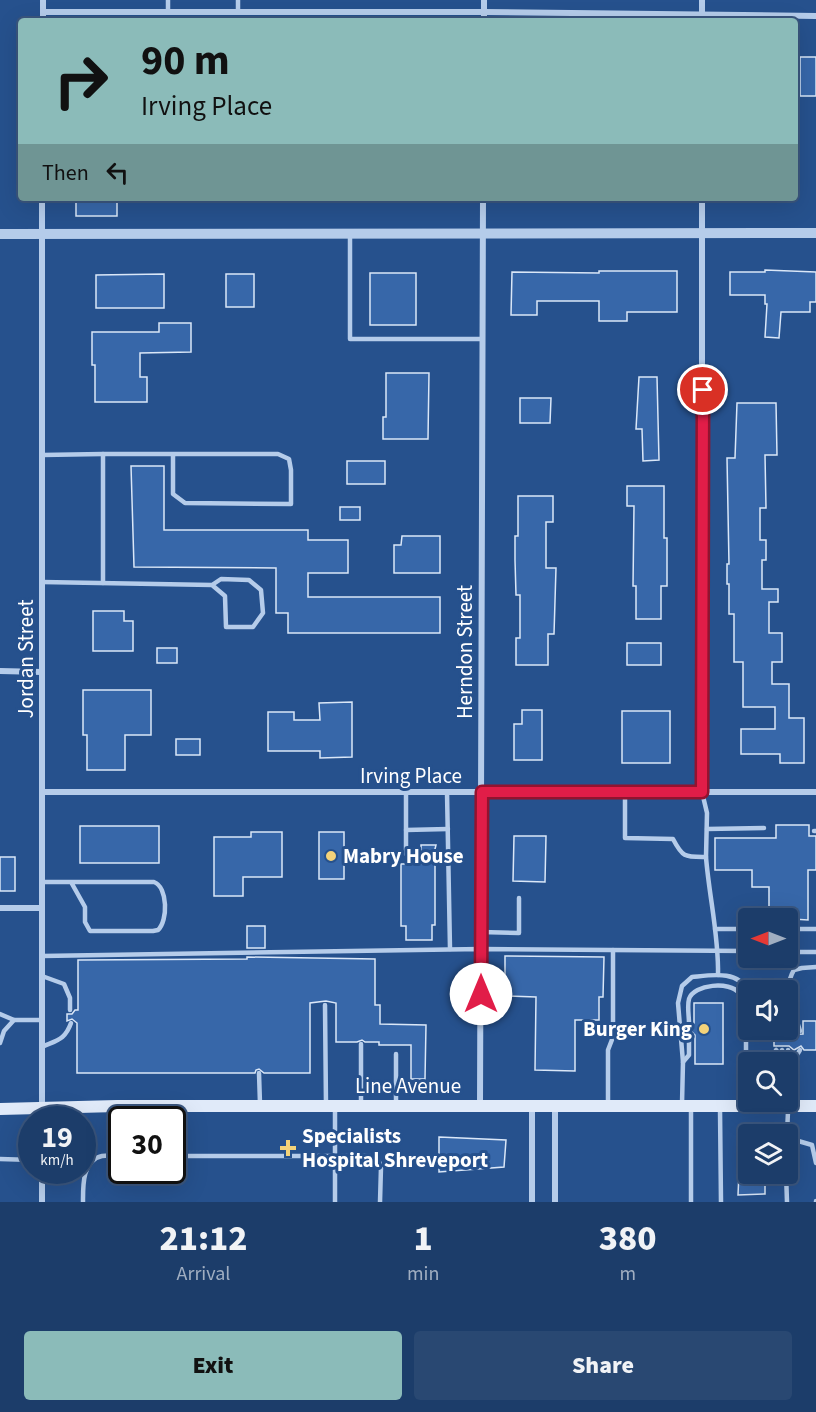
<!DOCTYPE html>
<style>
:root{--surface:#1c3d6a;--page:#294872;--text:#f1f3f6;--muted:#a0aec1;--line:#3a567e;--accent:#8bbbb9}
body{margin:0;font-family:"Source Sans 3",sans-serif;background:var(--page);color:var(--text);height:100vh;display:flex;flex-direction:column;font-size:22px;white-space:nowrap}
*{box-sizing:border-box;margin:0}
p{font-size:20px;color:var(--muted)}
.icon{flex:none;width:33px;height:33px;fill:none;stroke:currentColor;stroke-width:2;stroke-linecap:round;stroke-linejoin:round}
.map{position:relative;height:1202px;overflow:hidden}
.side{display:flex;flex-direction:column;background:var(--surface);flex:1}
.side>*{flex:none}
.top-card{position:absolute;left:18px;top:18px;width:780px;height:183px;border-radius:6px;box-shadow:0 6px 24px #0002,0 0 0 2px var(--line);background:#8bbbb9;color:#111;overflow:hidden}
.needle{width:39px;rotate:270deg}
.tools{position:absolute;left:738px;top:908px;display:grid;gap:12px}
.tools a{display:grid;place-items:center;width:60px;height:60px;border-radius:6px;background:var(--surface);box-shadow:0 6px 24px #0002,0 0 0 2px var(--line);font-size:30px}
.speed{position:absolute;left:18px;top:1106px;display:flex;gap:12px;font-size:30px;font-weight:700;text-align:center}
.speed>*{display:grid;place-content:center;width:78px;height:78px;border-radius:50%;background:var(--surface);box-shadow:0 6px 24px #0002,0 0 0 2px var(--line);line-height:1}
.speed small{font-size:15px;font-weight:400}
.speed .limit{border:3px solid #111;border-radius:9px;background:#fff;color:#111}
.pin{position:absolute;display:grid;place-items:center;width:51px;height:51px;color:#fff;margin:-26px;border:3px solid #fff;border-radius:50%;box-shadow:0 2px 6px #0007}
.me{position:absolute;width:66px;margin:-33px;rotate:0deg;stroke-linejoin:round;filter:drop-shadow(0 0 4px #0008)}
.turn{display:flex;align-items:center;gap:21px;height:126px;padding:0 24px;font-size:27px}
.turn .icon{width:78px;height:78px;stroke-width:2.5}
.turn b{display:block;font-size:42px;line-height:51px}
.then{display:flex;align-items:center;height:57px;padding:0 24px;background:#0003;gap:12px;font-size:22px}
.eta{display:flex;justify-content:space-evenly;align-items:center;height:102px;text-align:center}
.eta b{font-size:36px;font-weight:800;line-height:42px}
.cta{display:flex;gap:12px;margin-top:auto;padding:12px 24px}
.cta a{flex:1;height:69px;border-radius:6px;background:var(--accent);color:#111;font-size:24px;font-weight:800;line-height:69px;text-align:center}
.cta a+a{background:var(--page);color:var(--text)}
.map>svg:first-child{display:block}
.building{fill:#3767a9;stroke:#dae7f8;stroke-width:1.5}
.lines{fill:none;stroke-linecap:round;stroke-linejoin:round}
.service{stroke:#b5ccea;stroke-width:4.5}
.minor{stroke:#b5ccea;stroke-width:6}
.tertiary{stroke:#b5ccea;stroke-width:10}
.secondary{stroke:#e0eaf9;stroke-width:12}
.route-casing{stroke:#92132f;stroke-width:15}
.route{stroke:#e11d48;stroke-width:10}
.poi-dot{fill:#f4d37a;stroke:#26518d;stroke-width:2}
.labels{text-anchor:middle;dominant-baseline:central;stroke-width:6;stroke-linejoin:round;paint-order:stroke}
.street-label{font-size:21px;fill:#fff;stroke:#26518d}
.poi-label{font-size:21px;font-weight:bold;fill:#fff;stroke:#26518d;text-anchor:start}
</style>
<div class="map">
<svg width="816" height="1202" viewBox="0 0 816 1202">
<rect width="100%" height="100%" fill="#26518d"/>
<!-- building -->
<g class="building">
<rect x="800" y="57" width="16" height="39"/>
<rect x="76" y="198" width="41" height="18"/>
<path d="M765,270L816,272V302H810V312H781L779,338L765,337L767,304H765V295H730V272H765Z"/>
<path d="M599,271H677V312H627V321H599V301H537V315H511L512,272L599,273Z"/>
<rect x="370" y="273" width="46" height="52"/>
<path d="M164,274V308H96V275Z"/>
<rect x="226" y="274" width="28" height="33"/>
<path d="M159,323H191V352L140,353V377H147V402H95V365H92V332H159Z"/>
<path d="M386,373H429L428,439H383V417H386Z"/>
<path d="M639,377H657L659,460L643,461L642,429H636Z"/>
<path d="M520,398H551L550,423H520Z"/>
<path d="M737,403H776L777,455H765L766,508H760V540H766V560H762V589H778V602H769V633H782V662H772V684H789V718H804V763H780V754H741V729H775V707H743V662H734V614H729V584H727V564H729L727,458H735Z"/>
<rect x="347" y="461" width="38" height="23"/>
<path d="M131,466H164V530H308V540H348V573H308V597H440V633H288V613H276V568L134,567Z"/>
<path d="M627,486H664V538H667V586H661V619H636V586H633L634,506H627Z"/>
<path d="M518,496H553V522H546V568H556L554,634H548V665H516V638H520V595H516L515,560V536H518Z"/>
<rect x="340" y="507" width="20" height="13"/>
<path d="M402,536H440V573H394V545H401Z"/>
<path d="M93,611H124V621H133V651H93Z"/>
<rect x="627" y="643" width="34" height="22"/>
<rect x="157" y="648" width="20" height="15"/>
<path d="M83,690H151V735H125V770H87V735H83Z"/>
<path d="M352,702V757L320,758V751H268V712H294V720H320L319,703Z"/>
<path d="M522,710H542V760H514V724H522Z"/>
<rect x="622" y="711" width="48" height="52"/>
<rect x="176" y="739" width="24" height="16"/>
<path d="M776,825H809V836H816V870H808V920L776,918V912L769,911V887H752V870H715V838H776Z"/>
<rect x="80" y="826" width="79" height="37"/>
<path d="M251,832H282V877H243V896H214V837H251Z"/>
<rect x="319" y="832" width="25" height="47"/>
<path d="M514,836H546L545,882L513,881Z"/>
<path d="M421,845H436L435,849L431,853V857L435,858V925H432V940H406V926H401V864H421V858L425,855L421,850Z"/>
<rect x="0" y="857" width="15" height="34"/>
<rect x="247" y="926" width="18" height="22"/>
<path d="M505,956L604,957L603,997H599V1020H575V1071L535,1070L536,997L505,996Z"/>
<path d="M247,957L375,959V1005H380V1024L426,1025L425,1079H411V1045H379V1042H365L362,1040L357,1042H336V1003L326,1001L310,1003V1073H264L259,1069L256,1070L255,1073H77V1023L72,1019L67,1021V1014H72L75,1010H78V960L247,959Z"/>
<path d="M694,1003H723V1064H695V1035L691,1031L685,1032V1026L691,1027L694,1023Z"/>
<path d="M803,1021H816V1050H804L801,1046L794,1050L789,1046H774V1035L803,1034Z"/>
<path d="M439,1137L506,1140L504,1167L439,1172Z"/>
<path d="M739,1173H765V1194L738,1195Z"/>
</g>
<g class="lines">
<!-- service -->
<g class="service">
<path d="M168,12V0"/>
<path d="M238,12V0"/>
<path d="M350,233V339H482"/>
<path d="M42,455L103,454"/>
<path d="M42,582L212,585L225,596L226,627H253L263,613L261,590L249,580L221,579L212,585"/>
<path d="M103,583V454H278L289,459L291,470V504L185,503L173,494V454"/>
<path d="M406,792V854H421"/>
<path d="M447,792L450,949"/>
<path d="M625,792V838L673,839C683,858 685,857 706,857L707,813L702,792"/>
<path d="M707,829L764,828"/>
<path d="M406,830L448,829"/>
<path d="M814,831H816"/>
<path d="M435,854H448"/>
<path d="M706,857C709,896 719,936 718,975"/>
<path d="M42,882H154C168,887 168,921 158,930L153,931H90L85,922V907L71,882"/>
<path d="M715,929H748"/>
<path d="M788,929H816"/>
<path d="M481,932L519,933V898"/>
<path d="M788,952H816"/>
<path d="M42,956L481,949L748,951"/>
<path d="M42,976L64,984L70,998V1010"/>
<path d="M789,1000V1031"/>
<path d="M325,1005L326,1106"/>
<path d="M0,1014L14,1020"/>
<path d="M792,1015L795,1031"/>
<path d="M689,1023C689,1016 687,1006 689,999C694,984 730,981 739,993C747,1003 745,1023 746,1035"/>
<path d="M776,1031L777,1029"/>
<path d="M782,1031V1029"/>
<path d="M800,1031C794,1011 782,989 794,970L802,968L816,967"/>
<path d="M0,1043L4,1031L14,1020H42"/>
<path d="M361,1044V1106"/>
<path d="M42,1047C57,1040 65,1040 71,1023"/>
<path d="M776,1050L784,1060"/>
<path d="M782,1050L790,1066"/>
<path d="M788,1050L789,1063"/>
<path d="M396,1054V1106"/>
<path d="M683,1062L689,1055V1035"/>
<path d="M259,1073L260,1104"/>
<path d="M682,1104L683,1062L678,1003L682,986L692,977C712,975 738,970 748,991"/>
<path d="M335,1106V1202"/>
<path d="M608,1106V1050L613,1037V950"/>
<path d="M691,1106V1202"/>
<path d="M746,1106V1034"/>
<path d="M720,1109L721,1202"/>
<path d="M787,1134L790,1066L800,1050"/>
<path d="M788,1138L812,1145L816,1163"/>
<path d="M172,1156H370L378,1159L381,1167L380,1202"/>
<path d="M0,1159L32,1160"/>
<path d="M786,1173L787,1202"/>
<path d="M83,1202C83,1187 82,1160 102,1156C108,1155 115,1156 122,1156"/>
<path d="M816,1202V1201"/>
</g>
<!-- minor -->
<g class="minor">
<path d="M702,0V21"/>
<path d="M43,12H484L816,16"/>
<path d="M43,21V0"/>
<path d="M484,21V0"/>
<path d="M0,671L42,672"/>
<path d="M42,792H816"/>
<path d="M702,792V198"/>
<path d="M0,908H42"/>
<path d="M480,1106L483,198"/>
<path d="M42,1119V198"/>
<path d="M42,1202V1170"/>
<path d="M532,1202V1106"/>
<path d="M555,1202V1106"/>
</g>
<!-- tertiary -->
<path class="tertiary" d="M0,234L816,233"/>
<!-- secondary -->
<path class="secondary" d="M0,1109L117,1106H816"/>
</g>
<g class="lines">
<!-- route casing -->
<g class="route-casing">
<path id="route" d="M481,994L482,792H702L703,390"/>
</g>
<!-- route -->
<use href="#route" class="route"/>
</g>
<!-- markers -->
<g class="poi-dot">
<circle cx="331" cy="856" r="6"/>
<circle cx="704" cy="1029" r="6"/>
<path d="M285 1139h6v6h6v6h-6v6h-6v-6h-6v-6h6z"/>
</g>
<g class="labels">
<!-- street labels -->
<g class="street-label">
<text transform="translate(465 652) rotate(-90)">Herndon Street</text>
<text transform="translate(26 659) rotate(-90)">Jordan Street</text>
<text x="411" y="776">Irving Place</text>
<text x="408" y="1086">Line Avenue</text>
</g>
<!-- poi labels -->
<g class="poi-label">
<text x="343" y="856">Mabry House</text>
<text x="692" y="1029" text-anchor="end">Burger King</text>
<text x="302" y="1136">Specialists<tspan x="302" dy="24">Hospital Shreveport</tspan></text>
</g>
</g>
</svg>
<div class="tools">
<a><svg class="needle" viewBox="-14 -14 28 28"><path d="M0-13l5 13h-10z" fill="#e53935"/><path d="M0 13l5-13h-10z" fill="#a0aec1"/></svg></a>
<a><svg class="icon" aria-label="sound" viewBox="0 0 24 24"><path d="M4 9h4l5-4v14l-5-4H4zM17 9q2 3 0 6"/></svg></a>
<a><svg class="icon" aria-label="search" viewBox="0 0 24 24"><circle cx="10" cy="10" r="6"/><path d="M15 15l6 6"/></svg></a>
<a><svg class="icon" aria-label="layers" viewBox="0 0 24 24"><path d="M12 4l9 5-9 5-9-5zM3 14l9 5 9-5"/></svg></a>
</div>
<div class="speed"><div>19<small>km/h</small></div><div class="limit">30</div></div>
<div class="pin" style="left:703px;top:390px;background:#d93025"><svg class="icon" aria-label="arrive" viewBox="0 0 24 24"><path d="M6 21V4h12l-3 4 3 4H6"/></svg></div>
<svg class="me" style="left:481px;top:994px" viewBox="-20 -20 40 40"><circle r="19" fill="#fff"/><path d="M0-13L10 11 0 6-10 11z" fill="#e11d48"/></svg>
<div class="top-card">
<div class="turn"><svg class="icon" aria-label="right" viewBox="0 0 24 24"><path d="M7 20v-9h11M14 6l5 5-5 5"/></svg><div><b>90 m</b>Irving Place</div></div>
<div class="then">Then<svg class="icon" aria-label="left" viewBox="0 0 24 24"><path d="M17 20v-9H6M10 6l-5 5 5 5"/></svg></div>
</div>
</div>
<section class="side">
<div class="eta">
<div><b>21:12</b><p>Arrival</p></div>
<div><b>1</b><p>min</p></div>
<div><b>380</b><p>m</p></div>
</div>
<div class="cta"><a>Exit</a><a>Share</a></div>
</section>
